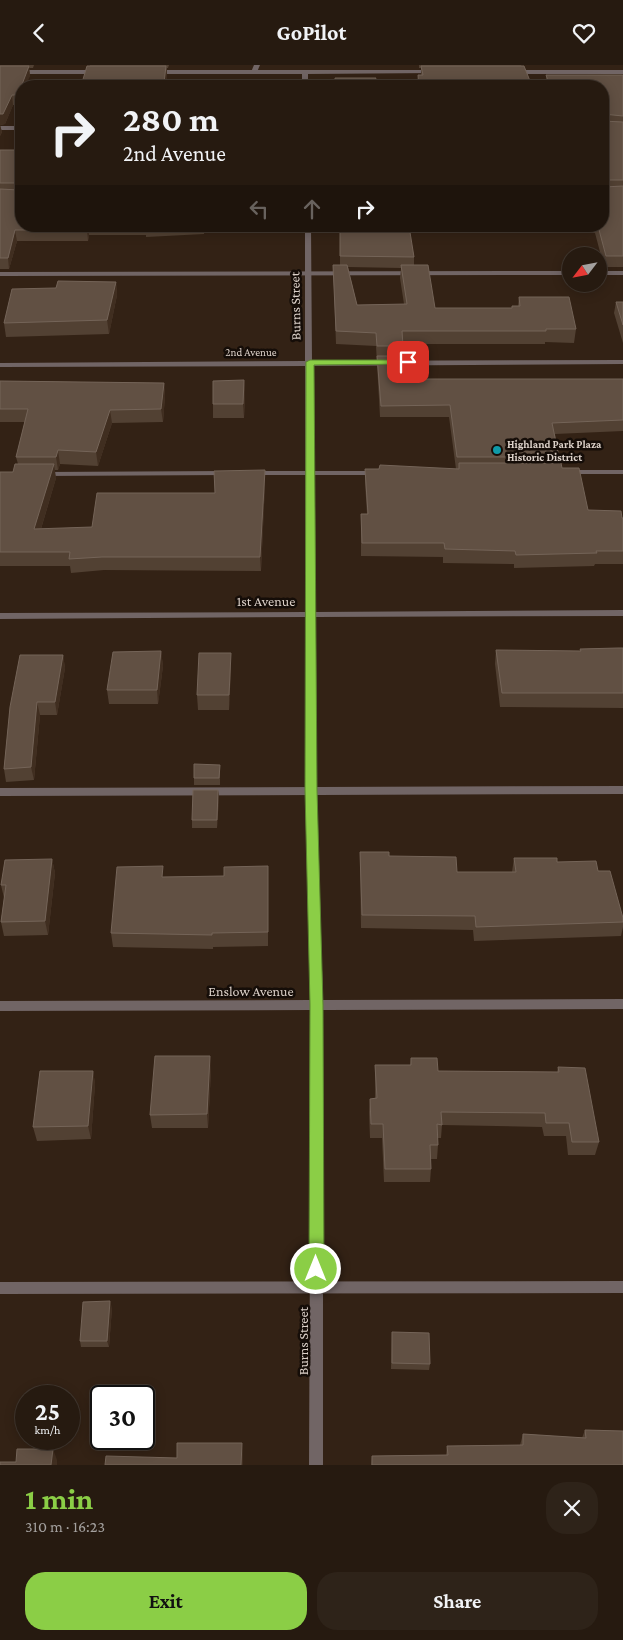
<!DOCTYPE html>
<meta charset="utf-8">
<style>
:root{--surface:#261a10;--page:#2e2319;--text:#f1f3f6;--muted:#a4a19f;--line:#423830;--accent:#8bce46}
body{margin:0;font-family:"Crimson Pro",serif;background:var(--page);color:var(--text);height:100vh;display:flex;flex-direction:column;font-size:19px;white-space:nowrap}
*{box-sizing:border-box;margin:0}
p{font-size:16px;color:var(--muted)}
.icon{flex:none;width:28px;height:28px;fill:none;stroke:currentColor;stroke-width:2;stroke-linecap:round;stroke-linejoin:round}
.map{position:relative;height:1400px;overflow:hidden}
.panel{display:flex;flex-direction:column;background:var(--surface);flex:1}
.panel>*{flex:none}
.banner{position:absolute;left:15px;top:15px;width:594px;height:152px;border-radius:20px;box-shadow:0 2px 12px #0003,0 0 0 1px var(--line);background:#261a10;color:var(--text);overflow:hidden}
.needle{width:32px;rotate:238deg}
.fabs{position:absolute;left:562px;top:182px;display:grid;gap:10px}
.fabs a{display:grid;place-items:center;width:45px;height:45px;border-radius:50%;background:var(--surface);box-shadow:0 2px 12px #0003,0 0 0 1px var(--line);font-size:25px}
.speed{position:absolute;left:15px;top:1320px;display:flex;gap:10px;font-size:25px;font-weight:700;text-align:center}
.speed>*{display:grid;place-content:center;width:65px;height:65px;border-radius:50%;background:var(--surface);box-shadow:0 2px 12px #0003,0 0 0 1px var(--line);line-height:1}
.speed small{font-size:12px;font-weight:400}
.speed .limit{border:2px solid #111;border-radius:8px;background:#fff;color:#111}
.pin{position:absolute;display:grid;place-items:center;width:42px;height:42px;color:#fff;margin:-21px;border-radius:10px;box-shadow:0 2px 8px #0006}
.me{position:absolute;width:55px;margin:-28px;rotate:0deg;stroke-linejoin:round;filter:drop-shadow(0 0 4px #0008)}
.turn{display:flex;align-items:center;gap:18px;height:105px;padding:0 25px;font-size:22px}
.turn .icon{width:65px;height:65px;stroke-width:2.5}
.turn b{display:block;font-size:35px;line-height:42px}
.lanes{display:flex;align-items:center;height:48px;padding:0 25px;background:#0003;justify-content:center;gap:25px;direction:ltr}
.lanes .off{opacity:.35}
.round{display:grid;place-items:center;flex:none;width:52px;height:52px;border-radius:20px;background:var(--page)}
.headline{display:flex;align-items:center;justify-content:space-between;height:85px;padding:0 25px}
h1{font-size:30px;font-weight:700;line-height:38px;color:var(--accent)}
.cta{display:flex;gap:10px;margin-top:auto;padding:10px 25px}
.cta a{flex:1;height:58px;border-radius:20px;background:var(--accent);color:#111;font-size:20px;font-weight:700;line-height:58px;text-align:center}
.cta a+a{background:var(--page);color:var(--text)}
header{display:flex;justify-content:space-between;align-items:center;height:65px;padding:0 25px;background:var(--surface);font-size:22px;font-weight:700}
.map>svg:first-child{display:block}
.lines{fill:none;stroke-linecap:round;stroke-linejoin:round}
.lane{fill:#716565;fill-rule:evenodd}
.street{fill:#716565;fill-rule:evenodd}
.wall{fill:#524133;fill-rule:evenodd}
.shaded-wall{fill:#402e20}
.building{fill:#615043;stroke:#746458}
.route{fill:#8bce46;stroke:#5a862e}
.culture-dot{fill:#0f9aa8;stroke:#150d08;stroke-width:2}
.labels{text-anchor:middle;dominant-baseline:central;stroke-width:5;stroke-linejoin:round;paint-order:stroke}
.far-street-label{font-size:11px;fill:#dcd1c9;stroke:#150d08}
.far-poi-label{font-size:11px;font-weight:bold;fill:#dcd1c9;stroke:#150d08;text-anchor:start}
.street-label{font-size:14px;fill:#dcd1c9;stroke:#150d08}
</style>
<header><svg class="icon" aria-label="back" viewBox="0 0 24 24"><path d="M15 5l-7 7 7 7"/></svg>GoPilot<svg class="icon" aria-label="heart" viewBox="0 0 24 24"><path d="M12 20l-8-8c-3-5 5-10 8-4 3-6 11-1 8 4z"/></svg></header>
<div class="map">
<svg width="623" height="1400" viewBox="0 0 623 1400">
<rect width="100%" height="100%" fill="#332215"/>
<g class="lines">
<!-- lane -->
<g class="lane">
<path d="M254,0H260L257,7L254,9L251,7Z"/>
<rect x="0" y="61" width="21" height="4"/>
<path d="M571,206V210L0,211V207Z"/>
<rect x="599" y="206" width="24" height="4"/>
<rect x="564" y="405" width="59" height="4"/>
<path d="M227,406L231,408L230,410L42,411L38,409L42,407Z"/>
<path d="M249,406H377L381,408L377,410H252L248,408Z"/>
<path d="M623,721V729L0,731V723Z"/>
<path d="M623,1216V1228L0,1229V1217Z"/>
</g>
<!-- street -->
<g class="street">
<path d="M0,5H100L103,7L100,9H0Z"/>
<path d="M435,5L438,7L437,8L308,9V21H302V9H154L151,7L154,5Z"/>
<path d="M623,5V9H514L511,7L514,5Z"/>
<path d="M305,161H311L312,296L623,295V299L312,301L315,547L623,545V551L315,552L316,725L323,935L623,934V944L323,945V1400H309L311,945L0,946V936L311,935L306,725V552L0,554V548L306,547L305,301L0,302V298L305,296Z"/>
</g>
</g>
<!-- wall -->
<g class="wall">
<path d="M0,0H34L33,3H29L30,11L21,21V34L19,40H13L5,59L0,60L2,67L0,71Z"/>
<path d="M90,0H169L168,3H167V11L166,18H220L221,21H81Z"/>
<path d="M419,0H521L532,21H417L418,10H421V3H419Z"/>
<path d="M546,10H623V202H604L595,168L561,167L560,165H487L486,163L409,165L414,192V200L435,243H512V241H518L519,232L576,264L574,278L545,277V279H403V291L406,314H623V366L555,369L559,392V398L588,445L623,453V499H595L594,501L514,503V499L443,498V492L361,491V449H367L365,417V404H456L449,352H380L376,281L336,279L333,200H340V161H602V21H546ZM348,202L401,203L400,213L404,239L357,240Z"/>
<path d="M0,85H21V161H205L204,169L146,172V170H89L88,176H17L9,204H0Z"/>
<path d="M116,217L117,230L109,269L6,272L4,258Z"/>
<path d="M616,237H623V278L614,248Z"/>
<path d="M244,315L245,329L244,353H213V339Z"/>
<path d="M0,316L164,318L165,331L163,357L112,358L98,401L60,399L58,405H54L56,413L41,464L92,462L215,428L265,419L261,506L104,505L71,508L70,501H0V407H13L18,399L16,392L25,357H0Z"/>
<path d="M623,583V643L500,642L495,599L496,585L580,586V584Z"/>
<path d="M161,586L163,601L158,639H109L107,625Z"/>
<path d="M63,590L65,603L57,650H40L34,715L6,717L4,704L10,642Z"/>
<path d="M231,603L229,645H198L197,630Z"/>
<path d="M220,700V720H194V713Z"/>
<path d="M218,725L219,732L217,763H192V755Z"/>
<path d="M360,787L389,791L457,807H512L514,793L557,797L598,806L623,853V862L621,871L474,876L473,865L361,863L360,801Z"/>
<path d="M52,794L55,808L48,870L4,871L1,857L4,833L1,820Z"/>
<path d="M268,801V881L213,882V884L113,882L111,868L164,812L224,811Z"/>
<path d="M411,993L438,1006L557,1007L558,1002L599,1077L595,1090H568L566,1071H544L542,1062L442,1060L441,1073H438V1080L437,1094H431V1104L430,1117H384L382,1073H370L369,1047L370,1034L375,1033V1000H410Z"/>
<path d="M211,1005L208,1063H152L150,1050Z"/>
<path d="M93,1006L95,1019L91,1074L37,1076L33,1062Z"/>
<path d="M112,1243L109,1282H81L80,1276Z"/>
<path d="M392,1267L430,1299L429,1305L391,1304Z"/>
<path d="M585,1365L623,1400H371L372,1391L446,1390L447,1381L520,1380L523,1369L582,1373Z"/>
</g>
<!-- shaded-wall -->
<g class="shaded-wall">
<path d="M29,1L30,11L26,21H21V34L19,40L18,30Z"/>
<path d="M166,1L167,11L166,21L164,18Z"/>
<path d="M12,30L13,40L5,59L0,60L2,67L0,71V49Z"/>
<path d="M88,161L89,170L88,176L87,165Z"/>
<path d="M15,165L17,176L9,204L8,193Z"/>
<path d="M116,217L117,230L109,269L107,255Z"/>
<path d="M244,315L245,329L244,353L243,339Z"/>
<path d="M164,318L165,331L163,357L161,344Z"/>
<path d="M110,345L112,358L98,401L96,387Z"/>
<path d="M58,385L60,399L58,405L56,392Z"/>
<path d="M54,399L56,413L37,477L34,464Z"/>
<path d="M265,405V419L261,506L260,492Z"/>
<path d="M161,586L163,601L158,639L157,625Z"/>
<path d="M231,588V603L229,645V630Z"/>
<path d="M63,590L65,603L57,650L55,637Z"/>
<path d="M37,637L40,650L34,715L31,702Z"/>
<path d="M218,725L219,732L217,763V755Z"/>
<path d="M52,794L55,808L48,870L45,856Z"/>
<path d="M210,991L211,1005L208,1063L207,1049Z"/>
<path d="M93,1006L95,1019L91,1074L88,1061Z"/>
<path d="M110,1236L112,1243L109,1282L107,1276Z"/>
<path d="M242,1378L243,1389V1400H241Z"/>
<path d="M53,1384L57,1395V1400H51Z"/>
</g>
<!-- building -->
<g class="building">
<path d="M0,1H29L18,30H12L3,49H0Z"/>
<path d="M87,1H166L164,18H220V21H81Z"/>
<path d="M421,1H524L532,21H419L418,10H423Z"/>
<path d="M546,10H623V51L603,49L602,54V21H550Z"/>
<path d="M335,13H376L373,21H335Z"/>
<path d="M602,56L623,57V115H602Z"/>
<path d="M0,85H21V161H88L87,165H15L8,193H0V124L19,125L21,118H0Z"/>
<path d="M602,117L604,122L623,121V191H606L598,161H602Z"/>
<path d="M340,161H409L414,192L340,191Z"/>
<path d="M333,200H347L357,240L407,239L401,200H428L435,243H512V241H520L519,232H569L576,264H546V266H402L403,281H377L376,268L336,266Z"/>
<path d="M58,216L116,217L107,255L4,258L12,224L56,223Z"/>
<path d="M616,237H623V260Z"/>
<path d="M377,291H404L406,314H623V355L552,358L559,392H457L450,340L381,341Z"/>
<path d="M244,315L243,339H213V316Z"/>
<path d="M0,316L164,318L161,344L110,345L96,387L58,385L56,392H16L28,344H0Z"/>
<path d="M459,398H561L562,403H579L588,445L621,446L622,453H623V486H596L597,488L516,490L515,486L445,484L444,478H362L361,449H368L365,404H379L380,400L459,404Z"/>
<path d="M15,399H54L34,464L92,462L97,428H215L214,406L265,405L260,492H102L69,494L70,487H0V407H13Z"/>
<path d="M618,583H623V628H502L496,585L581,586L580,584Z"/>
<path d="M161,586L157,625H107L113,587Z"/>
<path d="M199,588H231L229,630H197Z"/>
<path d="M20,590H63L55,637H37L31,702L4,704L10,642Z"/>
<path d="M194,699L220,700L219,713H194Z"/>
<path d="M193,725H218L217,755H192Z"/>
<path d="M360,787H389V791L456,792L457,807H516L514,793H557V797L596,796L598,806H610L623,853V857L476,862L475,851L362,850Z"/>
<path d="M52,794L45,856L1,857L6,820H1L5,795Z"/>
<path d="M163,801L162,812L224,811V802L268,801V867L212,868V870L111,868L117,802Z"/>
<path d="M155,991H210L207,1049L150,1050Z"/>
<path d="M411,993H437L438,1006L559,1007L558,1002L585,1003L599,1077H572L569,1058H546L545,1048L441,1047L442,1060L437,1059L438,1080H430L431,1104H385L383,1059H371L370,1034L377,1033L375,1000H411Z"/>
<path d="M40,1006H93L88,1061L33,1062Z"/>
<path d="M110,1236L107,1276H80L83,1237Z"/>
<path d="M392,1267L429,1268L430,1299L392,1298Z"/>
<path d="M585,1365L623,1366V1400H372V1391L448,1390L447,1381L523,1380V1369L586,1373Z"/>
<path d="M177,1378H242L241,1400H105L106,1391L177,1393Z"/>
<path d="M17,1384H53L51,1400H0V1397H16Z"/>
</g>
<!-- route -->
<path class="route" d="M408,295H411V299L314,300L317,725L323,940L324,1204L322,1209L316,1211L311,1209L309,1204L310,940L305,725L306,297L310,295Z"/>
<!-- markers -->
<circle class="culture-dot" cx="497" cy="385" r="5"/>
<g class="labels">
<!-- far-street labels -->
<g class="far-street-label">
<text x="251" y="287">2nd Avenue</text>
</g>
<!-- far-poi labels -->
<g class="far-poi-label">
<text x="507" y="379">Highland Park Plaza<tspan x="507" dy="13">Historic District</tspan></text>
</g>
<!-- street labels -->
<g class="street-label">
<text transform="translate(295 241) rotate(-91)">Burns Street</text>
<text x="266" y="536">1st Avenue</text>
<text x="251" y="926">Enslow Avenue</text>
<text transform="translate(303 1276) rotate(-90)">Burns Street</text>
</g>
</g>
</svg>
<div class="fabs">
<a><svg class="needle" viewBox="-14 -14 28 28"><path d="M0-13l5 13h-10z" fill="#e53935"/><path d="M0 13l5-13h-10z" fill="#a4a19f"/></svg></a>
</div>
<div class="speed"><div>25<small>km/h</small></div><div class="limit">30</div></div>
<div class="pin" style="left:408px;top:297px;background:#d93025"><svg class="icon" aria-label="arrive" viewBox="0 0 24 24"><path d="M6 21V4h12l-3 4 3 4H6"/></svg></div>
<svg class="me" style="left:316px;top:1204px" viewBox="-20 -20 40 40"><circle r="17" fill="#8bce46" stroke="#fff" stroke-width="3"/><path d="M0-11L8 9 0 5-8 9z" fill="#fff"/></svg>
<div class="banner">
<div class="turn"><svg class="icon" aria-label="right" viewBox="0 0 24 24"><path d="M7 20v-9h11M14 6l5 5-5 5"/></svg><div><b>280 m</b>2nd Avenue</div></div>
<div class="lanes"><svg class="icon off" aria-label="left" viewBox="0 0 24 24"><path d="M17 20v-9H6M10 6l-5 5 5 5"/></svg><svg class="icon off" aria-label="ahead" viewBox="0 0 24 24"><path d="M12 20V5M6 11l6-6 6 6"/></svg><svg class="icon" aria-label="right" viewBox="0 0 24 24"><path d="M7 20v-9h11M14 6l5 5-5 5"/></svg></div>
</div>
</div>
<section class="panel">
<div class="headline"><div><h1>1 min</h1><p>310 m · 16:23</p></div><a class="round"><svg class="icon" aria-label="close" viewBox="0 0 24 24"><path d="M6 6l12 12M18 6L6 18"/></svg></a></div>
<div class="cta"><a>Exit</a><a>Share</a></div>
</section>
